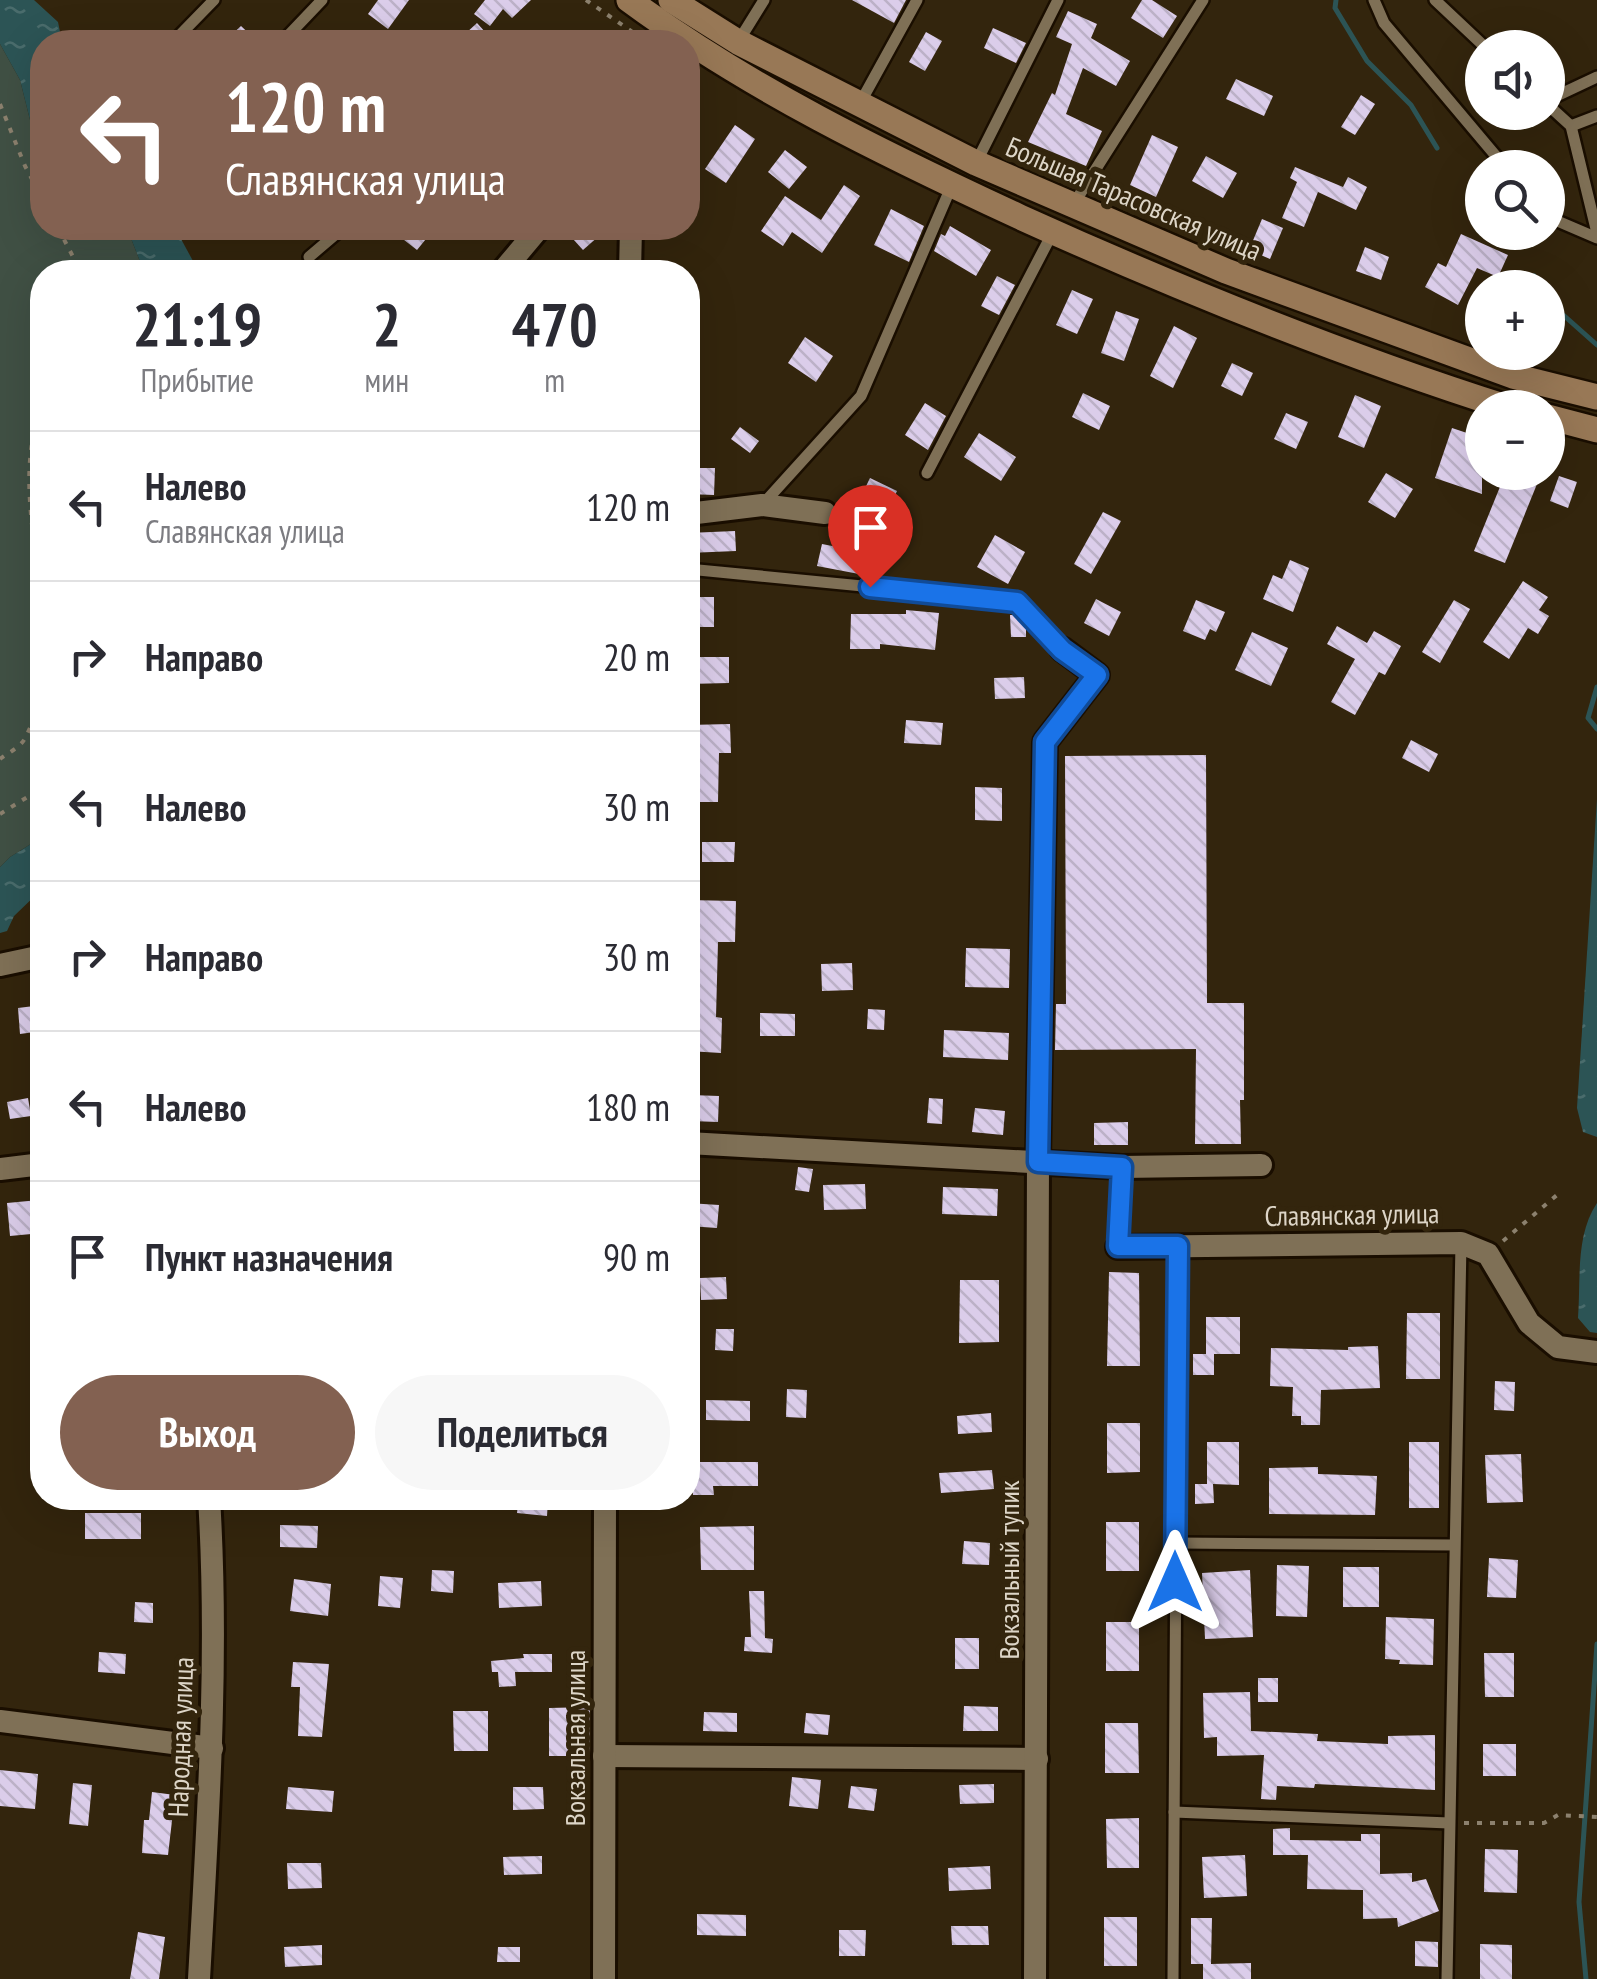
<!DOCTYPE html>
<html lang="ru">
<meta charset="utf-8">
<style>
:root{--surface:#fff;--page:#f7f7f7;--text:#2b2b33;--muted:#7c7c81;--line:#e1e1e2;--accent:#836151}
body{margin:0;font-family:"PT Sans Narrow",sans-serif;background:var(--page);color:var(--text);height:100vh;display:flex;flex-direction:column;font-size:38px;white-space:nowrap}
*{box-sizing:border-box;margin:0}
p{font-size:32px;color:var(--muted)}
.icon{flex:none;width:55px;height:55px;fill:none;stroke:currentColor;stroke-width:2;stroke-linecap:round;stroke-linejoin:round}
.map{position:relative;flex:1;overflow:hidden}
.sheet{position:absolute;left:30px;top:260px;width:670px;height:1250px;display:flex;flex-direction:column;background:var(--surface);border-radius:40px;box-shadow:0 10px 40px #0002}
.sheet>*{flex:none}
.guide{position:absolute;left:30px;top:30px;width:670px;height:210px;border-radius:40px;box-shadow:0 10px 40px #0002;background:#836151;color:#fff;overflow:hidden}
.tools{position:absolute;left:1465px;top:30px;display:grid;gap:20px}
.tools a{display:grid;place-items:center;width:100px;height:100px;border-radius:50%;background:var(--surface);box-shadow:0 10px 40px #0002;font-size:50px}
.pin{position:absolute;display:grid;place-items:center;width:85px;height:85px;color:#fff;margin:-102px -42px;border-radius:50% 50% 50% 0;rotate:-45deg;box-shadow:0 0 10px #0007}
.pin .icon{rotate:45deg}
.me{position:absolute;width:110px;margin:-55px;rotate:0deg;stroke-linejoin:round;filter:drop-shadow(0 0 8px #0008)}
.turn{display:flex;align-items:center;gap:35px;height:210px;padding:0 30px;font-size:45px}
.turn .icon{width:130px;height:130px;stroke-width:2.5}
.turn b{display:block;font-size:70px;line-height:85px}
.eta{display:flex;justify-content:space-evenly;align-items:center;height:170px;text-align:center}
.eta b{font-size:60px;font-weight:600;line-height:70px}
.primary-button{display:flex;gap:20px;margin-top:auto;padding:20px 30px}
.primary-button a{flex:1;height:115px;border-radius:60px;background:var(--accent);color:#fff;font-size:40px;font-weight:600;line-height:115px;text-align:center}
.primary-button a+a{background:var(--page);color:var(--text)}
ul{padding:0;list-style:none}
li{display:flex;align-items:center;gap:30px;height:150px;padding:0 30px;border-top:2px solid var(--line)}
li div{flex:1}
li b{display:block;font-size:38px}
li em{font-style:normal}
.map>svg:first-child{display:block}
.grass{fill:#405044}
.water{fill:url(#water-ripples)}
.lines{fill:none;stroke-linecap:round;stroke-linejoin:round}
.stream{stroke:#2c5455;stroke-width:5}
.building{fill:url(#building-back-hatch)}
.lane-casing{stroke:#1a0e00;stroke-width:16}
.street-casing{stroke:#1a0e00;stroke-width:28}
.secondary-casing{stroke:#1a0e00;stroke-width:30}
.path{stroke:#8c816e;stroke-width:4;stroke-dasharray:5 8;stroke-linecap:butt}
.lane{stroke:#7f7056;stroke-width:11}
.street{stroke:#7f7056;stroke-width:22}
.secondary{stroke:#987856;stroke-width:25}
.route-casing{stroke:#114b97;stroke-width:25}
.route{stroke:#1a73e8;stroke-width:18}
.labels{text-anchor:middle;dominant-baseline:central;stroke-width:10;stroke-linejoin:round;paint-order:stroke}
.street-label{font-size:28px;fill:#ddd5c7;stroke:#33250d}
</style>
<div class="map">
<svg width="1597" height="1979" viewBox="0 0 1597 1979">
<defs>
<pattern id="water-ripples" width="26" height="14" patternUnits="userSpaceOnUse" patternTransform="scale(2.5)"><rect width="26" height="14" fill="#2c5455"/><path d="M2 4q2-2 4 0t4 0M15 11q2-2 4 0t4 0" fill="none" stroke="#4a6c6c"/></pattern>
<pattern id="building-back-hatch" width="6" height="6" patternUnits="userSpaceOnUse" patternTransform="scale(2.5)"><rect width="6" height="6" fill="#dbcdea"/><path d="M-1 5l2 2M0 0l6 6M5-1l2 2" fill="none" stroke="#bcb1c7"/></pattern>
</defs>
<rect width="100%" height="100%" fill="#33250d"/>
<!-- grass -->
<path class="grass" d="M0,44L20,80L30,120L42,133V228H127L144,272H42V837L10,857L0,867Z"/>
<!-- water -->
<g class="water">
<path d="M0,0H34L58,22L62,42H42V133L30,120L20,80L0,44Z"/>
<path d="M127,228H175L199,272H144Z"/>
<path d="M1597,799V1137L1583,1132L1577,1108Z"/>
<path d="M42,837V889L14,916L7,931L0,933V867L10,857Z"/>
<path d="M1597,1203V1333L1590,1332L1578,1318C1581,1280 1575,1236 1597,1203Z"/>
</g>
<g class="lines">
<!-- stream -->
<g class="stream">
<path d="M1336,0L1335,8L1367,61L1411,105L1437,148"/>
<path d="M1534,276L1542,288"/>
<path d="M1548,295L1561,313L1597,345"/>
<path d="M1597,687L1588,718L1597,729"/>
<path d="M1586,1979L1579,1902L1597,1644"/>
</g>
</g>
<!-- building -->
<g class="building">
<path d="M378,0H409L388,29L368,14Z"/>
<path d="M485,0H531L512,18L503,9L490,26L474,14Z"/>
<path d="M852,0H906L894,23Z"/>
<path d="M1142,0H1152L1177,16L1163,38L1131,18Z"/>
<path d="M1068,11L1097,24L1091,38L1130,61L1116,86L1083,68L1066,114L1102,131L1086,166L1028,142L1052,93L1055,95L1072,44L1056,37Z"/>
<path d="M477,23L494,42H473L465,34Z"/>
<path d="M241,26L258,42H224Z"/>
<path d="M993,28L1026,43L1016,63L984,48Z"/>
<path d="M926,32L942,41L925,71L909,62Z"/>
<path d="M1236,79L1273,96L1264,116L1226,99Z"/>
<path d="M1361,95L1375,104L1355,135L1341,127Z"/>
<path d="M735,125L755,139L726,183L705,169Z"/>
<path d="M1152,135L1178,147L1156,197L1130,185Z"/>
<path d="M785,150L807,167L789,189L768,172Z"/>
<path d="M1206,156L1237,173L1223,198L1192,181Z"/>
<path d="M1295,167L1343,187L1348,177L1367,187L1356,210L1318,192L1304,227L1282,218L1297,182L1290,178Z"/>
<path d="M844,185L860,196L822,253L792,232L783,246L761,231L785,196L821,220Z"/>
<path d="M891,209L924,226L909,262L874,245Z"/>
<path d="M1262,219L1283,228L1270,259L1249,250Z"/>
<path d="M950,226L991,250L976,276L934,251L941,234L945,236Z"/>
<path d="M406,228H422L430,234L417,250L399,236Z"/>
<path d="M563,228H608L583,250Z"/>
<path d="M1461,234L1508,255L1498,277L1477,268L1458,305L1425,287L1438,263L1446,267Z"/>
<path d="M1365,247L1389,257L1381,280L1356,271Z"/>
<path d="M997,276L1015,285L999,315L981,306Z"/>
<path d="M1072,290L1093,299L1077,334L1056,325Z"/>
<path d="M1116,311L1139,319L1124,361L1101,353Z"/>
<path d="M1174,326L1197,338L1173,388L1150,376Z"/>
<path d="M805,337L833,356L816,382L788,363Z"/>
<path d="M1232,363L1253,373L1242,396L1221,386Z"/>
<path d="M1083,393L1110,406L1099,430L1072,417Z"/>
<path d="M1355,395L1381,406L1364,448L1338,437Z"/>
<path d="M925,403L946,416L928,450L905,435Z"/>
<path d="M1286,413L1308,422L1296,449L1274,439Z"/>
<path d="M740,427L759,441L750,453L731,439Z"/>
<path d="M1452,428L1482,438V494L1435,478Z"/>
<path d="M979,433L1016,457L1001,481L964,457Z"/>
<path d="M688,468H715L714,495L688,494Z"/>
<path d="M1506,472L1537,484L1505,563L1474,551Z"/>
<path d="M1386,473L1413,489L1395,518L1368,502Z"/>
<path d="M1559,476L1577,482L1568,508L1550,501Z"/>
<path d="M870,478L897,491L882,524L854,511Z"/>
<path d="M1103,512L1121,521L1091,574L1074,564Z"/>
<path d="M735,531L736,551L688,553V533Z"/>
<path d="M995,535L1025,552L1008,584L977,567Z"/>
<path d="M822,544L863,552L859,574L817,566Z"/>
<path d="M1290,560L1309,568L1293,612L1263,599L1273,575L1282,579Z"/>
<path d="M1523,581L1548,597L1539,610L1549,616L1538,634L1528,628L1509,659L1483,642Z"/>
<rect x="688" y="597" width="26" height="30"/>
<path d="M1096,599L1121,612L1109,636L1084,623Z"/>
<path d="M1196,600L1225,612L1216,632L1210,629L1205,640L1183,631Z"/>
<path d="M1454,600L1470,609L1440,663L1422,652Z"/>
<path d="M906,610L939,613L935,650L880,644V649H850L851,614H906Z"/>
<path d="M1010,615H1017L1026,624V637H1011Z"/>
<path d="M1337,626L1367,643L1374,631L1401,646L1385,675L1379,672L1355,715L1331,702L1355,659L1327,644Z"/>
<path d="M1252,632L1288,648L1271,686L1235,670Z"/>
<path d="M688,657H729V683L688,684Z"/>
<path d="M1024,677L1025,698L995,699L994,678Z"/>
<path d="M906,720L943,723L941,745L904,743Z"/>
<path d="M730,724L731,753H719L718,802H688V725Z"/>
<path d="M1411,740L1438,754L1429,772L1402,758Z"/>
<path d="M1206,755L1207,1003H1244V1100H1240L1241,1144H1195L1196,1049L1055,1050L1056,1004H1066L1065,756Z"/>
<path d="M975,787L1002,788V821L975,820Z"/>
<path d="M702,842H735L734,862H702Z"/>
<path d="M688,900L736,901L735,942H718L716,1017L722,1018L721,1053L688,1051Z"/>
<path d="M966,948L1010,949L1009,988L965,987Z"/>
<path d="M852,963L853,990L822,991L821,964Z"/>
<path d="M42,1005V1031L20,1034L18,1008Z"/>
<path d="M868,1009L885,1010L884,1030L867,1029Z"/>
<path d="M760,1013L795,1014V1036H760Z"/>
<path d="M944,1030L1009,1033L1008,1060L943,1057Z"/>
<path d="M691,1095L719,1096L718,1122L690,1121Z"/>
<path d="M28,1098L31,1116L10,1119L7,1102Z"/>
<path d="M929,1098L943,1099L942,1124L927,1123Z"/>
<path d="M975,1108L1005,1111L1003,1135L972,1132Z"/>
<path d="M1128,1122V1145H1094V1123Z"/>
<path d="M798,1167L813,1169L809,1192L795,1190Z"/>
<path d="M865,1184L866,1209L824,1210L823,1185Z"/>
<path d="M943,1187L998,1189L997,1216L942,1214Z"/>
<path d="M39,1200L42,1233L10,1236L7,1203Z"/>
<path d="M688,1203L719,1205L717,1228L688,1226Z"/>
<path d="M1109,1272L1139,1273L1140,1366H1107Z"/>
<path d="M726,1277L727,1299L701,1300L700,1278Z"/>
<path d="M960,1280H999V1342L959,1343Z"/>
<path d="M1407,1313H1440V1379H1406Z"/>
<rect x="1206" y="1317" width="34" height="37"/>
<path d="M716,1329H734L733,1351L715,1350Z"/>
<path d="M1378,1346L1380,1388L1321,1390L1320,1425H1301V1416H1292L1293,1387L1270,1386L1271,1348L1348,1350V1347Z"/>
<rect x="1193" y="1354" width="21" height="21"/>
<path d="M1495,1381L1515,1382L1514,1411L1494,1410Z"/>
<path d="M787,1389L807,1390L806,1418L786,1417Z"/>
<path d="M706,1400L750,1401V1421L706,1420Z"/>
<path d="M991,1413L992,1432L958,1434L957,1416Z"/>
<path d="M1107,1423H1140V1472L1107,1473Z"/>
<path d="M1207,1442H1239V1485L1213,1484L1214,1503L1195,1504V1484H1207Z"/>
<rect x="1409" y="1442" width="30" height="66"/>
<path d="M1521,1454L1523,1502L1487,1503L1485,1455Z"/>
<path d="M691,1462H758V1486H713L714,1495H693Z"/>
<path d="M1318,1467V1474L1377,1476L1375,1515L1269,1514V1468Z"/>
<path d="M992,1470L994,1489L941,1493L939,1473Z"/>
<path d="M519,1498L548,1499L547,1516L517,1513Z"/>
<rect x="85" y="1513" width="56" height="26"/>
<rect x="1106" y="1522" width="33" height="49"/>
<path d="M280,1525L318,1526L317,1548L280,1547Z"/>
<path d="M754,1526V1570H701L700,1527Z"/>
<path d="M964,1541L990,1543L989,1565L962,1564Z"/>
<path d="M1489,1558L1518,1560L1516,1598L1487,1597Z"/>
<path d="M1277,1565L1309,1566L1307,1617L1276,1616Z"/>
<rect x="1343" y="1567" width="36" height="40"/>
<path d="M432,1570L454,1571L453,1593L431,1591Z"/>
<path d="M1250,1570L1253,1637L1205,1639L1202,1573Z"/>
<path d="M380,1576L403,1578L400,1608L378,1606Z"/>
<path d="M294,1579L331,1584L328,1616L290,1611Z"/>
<path d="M541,1581L542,1606L499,1608L498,1583Z"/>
<path d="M749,1591H764L765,1638L773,1639L772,1653L744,1651L745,1637H751Z"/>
<path d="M135,1602L153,1603V1623L134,1622Z"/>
<path d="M1386,1617L1434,1619L1433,1665L1399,1664L1400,1660L1385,1659Z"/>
<rect x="1106" y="1622" width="33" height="49"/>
<rect x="955" y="1638" width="24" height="31"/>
<path d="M99,1652L126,1654L125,1674L98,1672Z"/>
<path d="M1484,1653H1514V1697H1485Z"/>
<path d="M523,1654H552V1672H515L516,1686L499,1687L498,1672H492L491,1661L524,1658Z"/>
<path d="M293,1662L329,1664L322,1737L298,1736L300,1687H291Z"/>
<rect x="1258" y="1678" width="20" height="24"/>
<path d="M1250,1692L1251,1731L1318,1734L1317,1741L1388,1744V1736L1435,1735V1790L1315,1784L1314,1788L1277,1786L1276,1800L1261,1799L1264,1755L1217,1756V1737L1204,1738L1203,1693Z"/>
<path d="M964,1706L998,1707V1731H963Z"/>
<path d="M590,1707L589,1756H549V1708Z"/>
<path d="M453,1711H488V1751H454Z"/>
<path d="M704,1712L737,1713V1732L703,1731Z"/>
<path d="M806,1713L830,1715L828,1735L804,1733Z"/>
<path d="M1105,1723H1138L1139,1773H1105Z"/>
<rect x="1483" y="1744" width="33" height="32"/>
<path d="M0,1770L38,1774L35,1809L0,1806Z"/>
<path d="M792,1777L821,1780L818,1809L789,1806Z"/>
<path d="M73,1783L92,1785L88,1826L69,1824Z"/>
<path d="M994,1784V1803L960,1804L959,1785Z"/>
<path d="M851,1786L877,1789L874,1811L848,1808Z"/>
<path d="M288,1787L334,1791L332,1812L286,1809Z"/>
<path d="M513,1787H543L544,1809L513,1810Z"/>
<path d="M152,1792L175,1795L168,1855L142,1853L144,1820H149Z"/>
<path d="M1139,1818V1868H1107L1106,1819Z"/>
<path d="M1290,1828V1840L1361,1841V1834H1380V1874L1412,1873V1882L1426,1879L1439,1911L1398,1927L1397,1918L1363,1919V1890L1307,1889L1308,1855H1273V1829Z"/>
<path d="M1485,1849L1518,1850L1517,1893L1484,1892Z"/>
<path d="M1245,1855L1247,1896L1204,1898L1202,1857Z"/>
<path d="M542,1856V1874L504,1875L503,1857Z"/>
<path d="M287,1863H321L322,1888L288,1889Z"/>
<path d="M990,1866L991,1889L949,1891L948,1868Z"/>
<path d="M697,1914L746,1915V1936L697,1935Z"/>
<rect x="1104" y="1917" width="33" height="49"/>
<path d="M1191,1918H1212L1211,1964L1251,1963V1979H1203V1964H1191Z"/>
<path d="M951,1926H988L989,1945H952Z"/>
<path d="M839,1930H866L865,1956H839Z"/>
<path d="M138,1932L165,1937L159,1979H130Z"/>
<path d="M1415,1941L1438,1942V1967L1415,1966Z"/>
<path d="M1480,1944L1512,1945V1979H1480Z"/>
<path d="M322,1945V1965L285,1967L284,1947Z"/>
<path d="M498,1947H520V1962H497Z"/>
</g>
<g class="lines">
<!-- lane casing -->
<g class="lane-casing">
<g id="lane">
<path d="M1374,0L1384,23L1506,168"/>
<path d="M1435,0L1486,48"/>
<path d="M173,42L214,0"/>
<path d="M282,42L322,0"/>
<path d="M738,42L764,0"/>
<path d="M1548,100L1597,77"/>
<path d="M859,105L917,0"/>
<path d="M1548,105L1571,126L1597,233"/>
<path d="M1571,126L1597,116"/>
<path d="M976,163L1058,0"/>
<path d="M1073,205L1203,0"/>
<path d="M1548,217L1597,238"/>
<path d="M309,257L343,228"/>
<path d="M927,473L1053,232"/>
<path d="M763,504L861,396L952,185"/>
<path d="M688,569L1017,601L1062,649"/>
<path d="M1118,1247L1122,1167"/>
<path d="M1176,1543L1454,1545"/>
<path d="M1174,1812L1449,1823"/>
<path d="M1173,1979L1178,1246"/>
<path d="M1447,1979L1461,1243"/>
</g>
</g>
<!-- street casing -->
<g class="street-casing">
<g id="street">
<path d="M502,272L539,228"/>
<path d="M630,272L631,228"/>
<path d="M688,514L762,505L825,513"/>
<path d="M0,965L42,956"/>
<path d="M688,1143L1122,1167L1261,1165"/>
<path d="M0,1169L42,1164"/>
<path d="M1118,1247L1461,1243L1488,1254L1529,1323L1558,1347L1597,1352"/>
<path d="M0,1721L212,1748"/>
<path d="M604,1756L1037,1759"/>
<path d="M199,1979C208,1819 219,1658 209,1498"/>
<path d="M604,1979L605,1498"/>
<path d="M1035,1979L1038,1162L1045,742L1097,675L1062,649"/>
</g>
</g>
<!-- secondary casing -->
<g class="secondary-casing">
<g id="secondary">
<path d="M629,0C750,89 884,154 1020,217C1179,289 1342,355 1509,408"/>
<path d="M671,0L738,42L976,163L1226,271L1513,376L1597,397"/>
<path d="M1548,417L1597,430"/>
</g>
</g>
<!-- path -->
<g class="path">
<path d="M586,0L647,42"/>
<path d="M0,104L25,166L42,198"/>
<path d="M58,228L81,272"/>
<path d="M0,759C8,753 19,748 24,740C80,640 0,508 42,408"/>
<path d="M0,814L42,788"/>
<path d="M1503,1241L1557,1195"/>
<path d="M1464,1823H1544L1558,1815L1597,1817"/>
</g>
<!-- lane -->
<use href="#lane" class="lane"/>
<!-- street -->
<use href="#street" class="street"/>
<!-- secondary -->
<use href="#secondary" class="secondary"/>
</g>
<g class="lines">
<!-- route casing -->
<g class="route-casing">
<path id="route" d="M870,587L1017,602L1062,650L1097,675L1045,742L1038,1162L1122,1167L1118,1246H1178L1175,1582"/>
</g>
<!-- route -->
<use href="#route" class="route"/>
</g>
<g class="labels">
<!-- street labels -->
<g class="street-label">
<text transform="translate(1134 198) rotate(23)">Большая Тарасовская улица</text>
<text transform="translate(1352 1214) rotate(-1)">Славянская улица</text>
<text transform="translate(1008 1570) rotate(-90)">Вокзальный тупик</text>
<text transform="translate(180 1737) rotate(-88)">Народная улица</text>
<text transform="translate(574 1738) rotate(-90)">Вокзальная улица</text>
</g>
</g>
</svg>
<div class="tools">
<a><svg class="icon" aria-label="sound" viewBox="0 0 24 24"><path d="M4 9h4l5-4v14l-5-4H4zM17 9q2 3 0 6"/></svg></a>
<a><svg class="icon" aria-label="search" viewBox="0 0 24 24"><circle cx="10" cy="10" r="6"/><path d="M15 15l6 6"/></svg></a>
<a>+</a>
<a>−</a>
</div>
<div class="pin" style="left:870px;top:587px;background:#d93025"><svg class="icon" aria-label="arrive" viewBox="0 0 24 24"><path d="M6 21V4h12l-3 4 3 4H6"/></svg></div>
<svg class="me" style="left:1175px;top:1582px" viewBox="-20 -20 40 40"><path d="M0-17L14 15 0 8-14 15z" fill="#1a73e8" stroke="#fff" stroke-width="4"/></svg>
<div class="guide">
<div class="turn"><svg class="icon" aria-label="left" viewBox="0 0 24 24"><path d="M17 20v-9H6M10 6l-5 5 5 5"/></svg><div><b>120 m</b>Славянская улица</div></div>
</div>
<section class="sheet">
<div class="eta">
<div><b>21:19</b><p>Прибытие</p></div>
<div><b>2</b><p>мин</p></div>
<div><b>470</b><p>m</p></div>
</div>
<ul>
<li><svg class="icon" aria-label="left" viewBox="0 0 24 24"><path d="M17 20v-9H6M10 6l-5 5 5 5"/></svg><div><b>Налево</b><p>Славянская улица</p></div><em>120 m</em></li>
<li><svg class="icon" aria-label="right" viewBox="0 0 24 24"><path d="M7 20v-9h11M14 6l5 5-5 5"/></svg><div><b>Направо</b></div><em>20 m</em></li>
<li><svg class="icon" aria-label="left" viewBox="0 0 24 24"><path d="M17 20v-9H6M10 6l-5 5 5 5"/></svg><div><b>Налево</b></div><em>30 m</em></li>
<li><svg class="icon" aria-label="right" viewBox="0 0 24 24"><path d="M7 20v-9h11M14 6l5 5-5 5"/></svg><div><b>Направо</b></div><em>30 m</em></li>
<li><svg class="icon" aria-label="left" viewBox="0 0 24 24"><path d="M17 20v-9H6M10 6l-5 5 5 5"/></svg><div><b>Налево</b></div><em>180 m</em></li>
<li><svg class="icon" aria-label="arrive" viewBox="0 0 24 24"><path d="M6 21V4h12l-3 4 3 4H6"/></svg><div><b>Пункт назначения</b></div><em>90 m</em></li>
</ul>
<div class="primary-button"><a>Выход</a><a>Поделиться</a></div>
</section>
</div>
